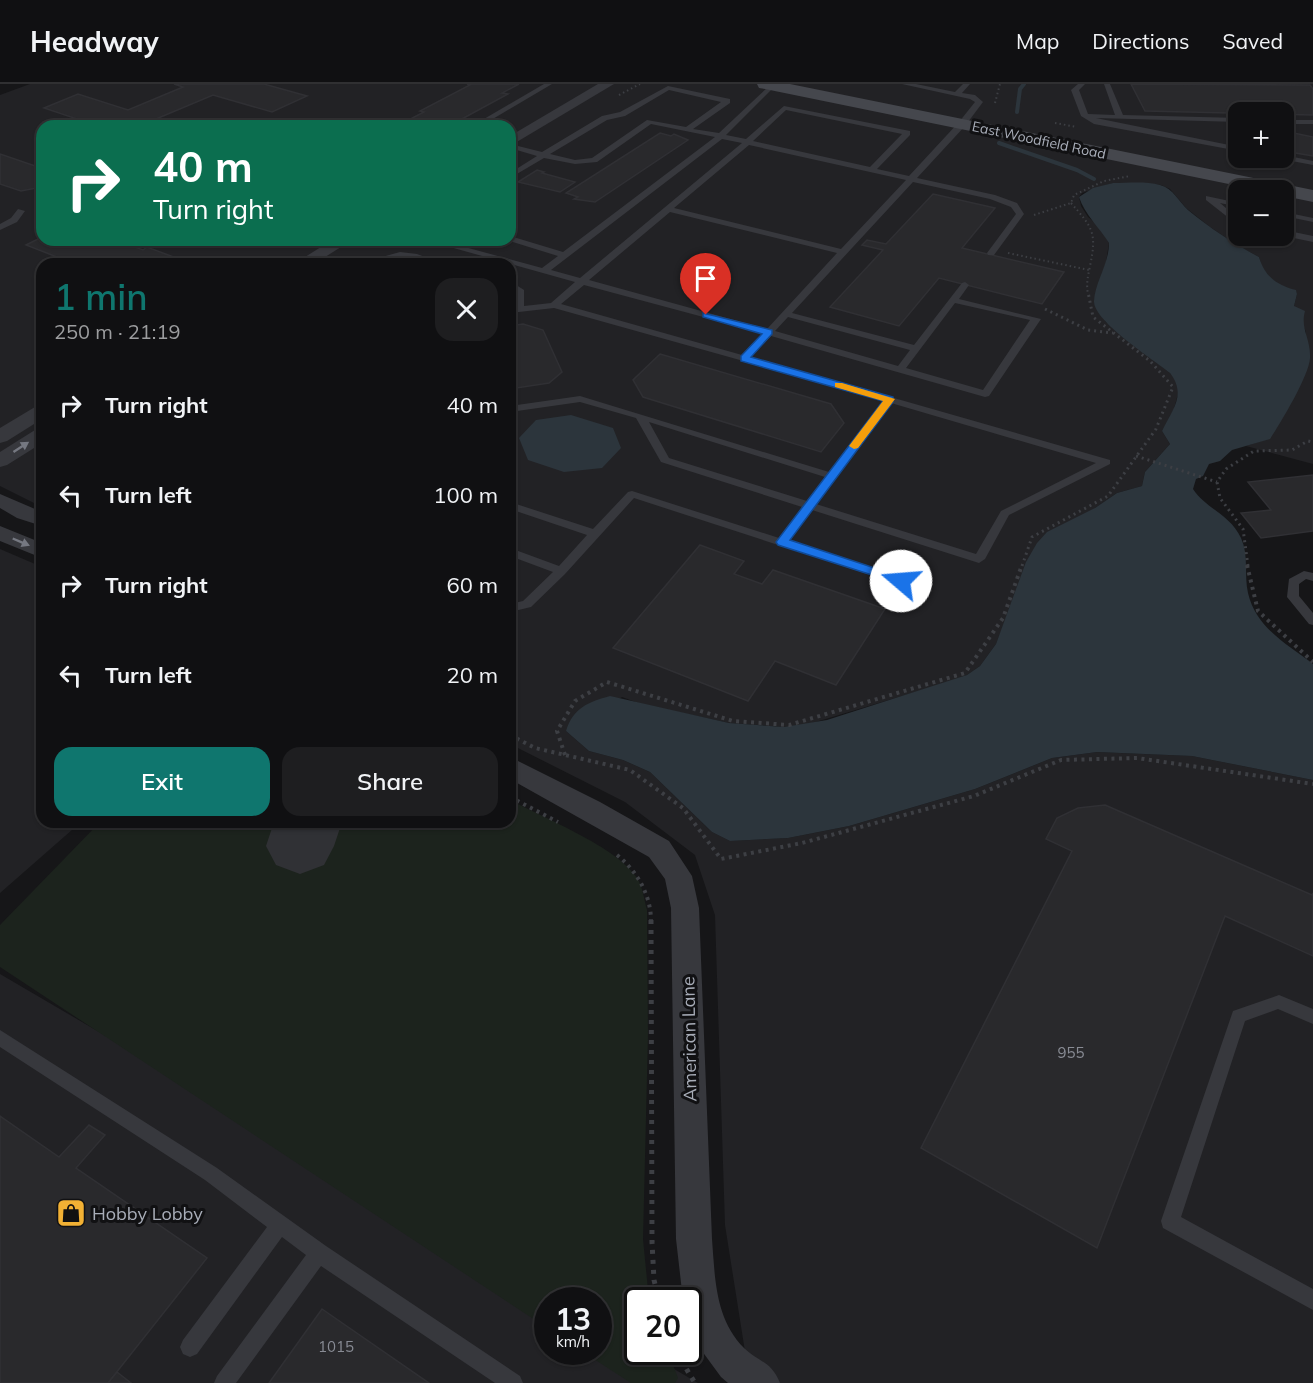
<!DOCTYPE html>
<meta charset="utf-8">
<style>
:root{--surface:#101012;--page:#1e1e20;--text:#f1f3f6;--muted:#9c9d9f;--line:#303032;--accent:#0f766e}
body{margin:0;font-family:Mulish,sans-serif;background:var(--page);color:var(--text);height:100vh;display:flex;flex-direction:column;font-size:22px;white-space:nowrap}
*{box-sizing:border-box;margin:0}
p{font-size:20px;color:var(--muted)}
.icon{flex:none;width:33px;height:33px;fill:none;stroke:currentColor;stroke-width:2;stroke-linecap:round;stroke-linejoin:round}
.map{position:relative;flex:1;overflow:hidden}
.side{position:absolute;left:36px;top:174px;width:480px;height:570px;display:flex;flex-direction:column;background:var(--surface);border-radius:18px;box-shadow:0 2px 4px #0004,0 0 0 2px var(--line)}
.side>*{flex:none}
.hud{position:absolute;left:36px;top:36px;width:480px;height:126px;border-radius:18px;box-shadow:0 2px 4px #0004,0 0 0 2px var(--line);background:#0b6e4f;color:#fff;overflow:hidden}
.controls{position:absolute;left:1228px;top:18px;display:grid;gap:12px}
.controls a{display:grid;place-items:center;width:66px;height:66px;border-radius:12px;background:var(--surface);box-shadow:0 2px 4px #0004,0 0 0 2px var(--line);font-size:30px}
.speed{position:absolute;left:534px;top:1203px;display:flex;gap:12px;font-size:30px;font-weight:700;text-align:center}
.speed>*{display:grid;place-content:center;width:78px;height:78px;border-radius:50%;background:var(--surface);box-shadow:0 2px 4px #0004,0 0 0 2px var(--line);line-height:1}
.speed small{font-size:15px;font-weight:400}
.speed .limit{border:3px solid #111;border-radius:9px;background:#fff;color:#111}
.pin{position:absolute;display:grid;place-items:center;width:51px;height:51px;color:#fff;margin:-62px -26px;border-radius:50% 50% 50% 0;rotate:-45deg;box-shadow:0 0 6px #0007}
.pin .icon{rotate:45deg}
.me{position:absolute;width:66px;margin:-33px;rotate:288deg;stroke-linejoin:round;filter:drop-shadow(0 0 4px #0008)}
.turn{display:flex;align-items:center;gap:21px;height:126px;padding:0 18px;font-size:27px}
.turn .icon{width:78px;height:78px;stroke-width:2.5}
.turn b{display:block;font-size:42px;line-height:51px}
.round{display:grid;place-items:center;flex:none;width:63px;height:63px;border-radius:18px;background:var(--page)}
.head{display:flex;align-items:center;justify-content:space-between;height:102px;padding:0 18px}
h1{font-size:36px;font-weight:600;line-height:45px;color:var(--accent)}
.button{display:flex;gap:12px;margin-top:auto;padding:12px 18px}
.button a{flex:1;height:69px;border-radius:18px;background:var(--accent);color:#fff;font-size:24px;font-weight:600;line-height:69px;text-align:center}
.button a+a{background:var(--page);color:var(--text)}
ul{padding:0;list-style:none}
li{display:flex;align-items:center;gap:18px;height:90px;padding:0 18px}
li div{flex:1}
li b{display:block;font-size:22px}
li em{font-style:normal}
header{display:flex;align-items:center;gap:36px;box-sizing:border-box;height:84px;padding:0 30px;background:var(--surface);border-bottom:2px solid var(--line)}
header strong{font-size:28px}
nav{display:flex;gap:33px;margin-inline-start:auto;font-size:21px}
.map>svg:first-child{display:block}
.built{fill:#222225;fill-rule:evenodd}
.green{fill:#1c231d}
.water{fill:#2c353c}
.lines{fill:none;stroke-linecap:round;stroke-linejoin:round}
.stream{stroke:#2c353c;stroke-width:4}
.taxiway{fill:#303135;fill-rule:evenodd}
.building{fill:#29292c;stroke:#303034;stroke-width:1.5}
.path-far3{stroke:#3d3f44;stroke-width:2;stroke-dasharray:1.5 3;stroke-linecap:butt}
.path-far2{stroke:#3d3f44;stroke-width:3;stroke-dasharray:2 4;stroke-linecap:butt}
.path-far1{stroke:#3d3f44;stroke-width:4;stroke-dasharray:3 4.5;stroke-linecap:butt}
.path{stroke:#3d3f44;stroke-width:5;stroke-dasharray:4 6;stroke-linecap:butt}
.lane{fill:#37383d;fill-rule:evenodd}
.street{fill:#37383d;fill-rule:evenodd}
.secondary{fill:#45474d;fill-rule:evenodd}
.oneway{fill:#757881}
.route{fill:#1a73e8;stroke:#114b97;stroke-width:1.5}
.slow{fill:#f59e0b}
.labels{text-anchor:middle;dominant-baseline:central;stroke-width:6;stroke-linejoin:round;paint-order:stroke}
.far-street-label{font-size:14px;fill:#a8adb8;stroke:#111113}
.near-number-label{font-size:15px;fill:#888b94}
.near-street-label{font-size:18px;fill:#a8adb8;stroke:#111113}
.near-poi-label{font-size:18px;fill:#a8adb8;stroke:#111113;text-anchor:start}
</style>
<header>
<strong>Headway</strong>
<nav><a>Map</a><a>Directions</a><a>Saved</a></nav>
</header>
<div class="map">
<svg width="1313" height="1299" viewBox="0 0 1313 1299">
<rect width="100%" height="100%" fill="#161618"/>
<!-- built -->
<g class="built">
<path d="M30,0H1313V380L1246,362L1270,354L1306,288V248L1294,222L1297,210L1296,207L1280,201L1271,195L1262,183L1259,173L1238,162L1210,143L1186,124L1170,105L1161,101L1140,99H1113L1082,109L1079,113L1081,122L1088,133L1099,142L1109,159L1106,178L1094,219L1106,238L1170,289L1178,299V310L1174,325L1162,347L1170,360L1145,388L1142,402L1117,409L1095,424L1008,530L996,560L980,582L967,591L949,598L809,640L784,643L729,639L641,620L622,613L566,647L589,667L623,676L650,688L712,748L730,757L788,754L849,742L975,705L1052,674L1097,668L1192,672L1313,696V1299H750L725,1141L715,831L695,771L625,718L510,660V180H42V423L0,402V11ZM1239,28H1284V74H1239ZM42,42H510V156H42ZM1239,106H1284V152H1239Z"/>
<path d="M0,465L42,483V738H81L0,809Z"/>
<path d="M0,890L557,1216H548V1268H645L698,1299H0Z"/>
</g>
<!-- green -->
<path class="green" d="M510,716C544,734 617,763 637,794C643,803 644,816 647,826L648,951L643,1155L649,1216H638V1268H668L678,1294L675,1299H631L583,1268H598V1216H548L547,1244L0,883V841L100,738H305L298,761L289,757L280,766L301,778L310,769L302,764L311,738H510Z"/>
<!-- water -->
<g class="water">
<path d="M1113,99C1128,99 1146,97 1160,101C1174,105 1178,117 1188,126C1210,144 1234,160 1259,173C1265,193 1277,201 1296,206L1297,210L1294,222L1305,227C1300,245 1311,255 1310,274C1309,292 1281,338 1270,355L1232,366L1220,377L1209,380L1203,392L1196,395L1193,405C1206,425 1230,430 1241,454C1249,471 1244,491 1248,509C1256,544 1287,560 1313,580V696L1192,672L1097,668L1052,674L975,705L849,742L788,754L730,757L712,748L650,688L623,676L589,667L566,647C573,624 588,618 610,612L729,639L784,643L827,636L967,591L980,582L996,560L1026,478L1037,459L1047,448L1095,424L1117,409L1142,402L1145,388L1170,360L1162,347C1172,326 1187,311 1170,289C1154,276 1093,237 1094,217C1095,198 1109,180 1109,159C1099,143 1085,131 1079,113L1093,104Z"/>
<path d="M571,331L613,344L621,364L602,384L564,388L528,376L519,354L536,336Z"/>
</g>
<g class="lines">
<!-- stream -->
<g class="stream">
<path d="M1017,28L1020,5L1024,0"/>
<path d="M999,59L1077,86L1094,95"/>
</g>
<!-- taxiway -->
<path class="taxiway" d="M274,738H342L334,762L324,781L300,790L276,781L266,762Z"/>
</g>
<!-- building -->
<g class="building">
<path d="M174,0H264L307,12L272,28L213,11L156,35L176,42H98L44,24L78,10L128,26L183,3Z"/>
<path d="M467,0H519L502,9L508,10L460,36L465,37L456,42H397L424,28L420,27L470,1Z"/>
<path d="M1131,0L1310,1L1313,5V31L1145,27Z"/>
<path d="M1284,47L1313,53V72L1284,67Z"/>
<path d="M660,49L671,52L674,50L688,56L595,118L574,115L578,113L566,109Z"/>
<path d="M0,70L41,84L36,87L42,89V103L21,107L0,100Z"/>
<path d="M537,86L544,88L542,89L575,98L560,108L518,98Z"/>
<path d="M933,110L995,124L962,164L1064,188L1042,220L939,194L899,242L830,223L883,166L862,161L867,156L886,160Z"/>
<path d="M42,153V156H116L143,166L147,163L187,178L183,180H75L26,161Z"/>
<path d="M523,240L543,246L562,288L549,299L510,305V242Z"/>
<path d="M660,270L831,320L844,339L821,368L643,313L633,296Z"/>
<path d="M1313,391V447L1261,454L1241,429L1271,426L1248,398Z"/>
<path d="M700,461L744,477L734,490L762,500L773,486L885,525L836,601L775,577L748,617L613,564Z"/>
<path d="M1105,721L1312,811L1313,809V872L1225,832L1097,1164L921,1064L1072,767L1046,755L1057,734L1078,724Z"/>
<path d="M0,1032L59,1073L89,1041L105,1051L76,1084L207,1174L108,1299H0Z"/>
<path d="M322,1225L429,1299H269Z"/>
<path d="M117,1288L131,1299H108Z"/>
</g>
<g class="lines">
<!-- path-far3 -->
<g class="path-far3">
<path d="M619,11L640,0"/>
<path d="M995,19L1000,0"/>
<path d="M1055,39L1077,43"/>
<path d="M1071,119C1093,144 1097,149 1090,182C1088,192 1086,200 1088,210"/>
<path d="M1034,131L1071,119L1074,111L1104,97L1130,92"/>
<path d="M360,163L372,156"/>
<path d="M1008,169L1089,186"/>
</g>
<!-- path-far2 -->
<g class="path-far2">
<path d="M1045,225L1088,246L1113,249"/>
<path d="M1136,372L1217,398"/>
<path d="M1022,482L1032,453L1108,412L1156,345L1173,303L1150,277L1093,233L1088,208"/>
<path d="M1248,482L1243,445L1220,414L1217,398L1226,385L1254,367L1292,366L1308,357L1313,358"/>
</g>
<!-- path-far1 -->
<g class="path-far1">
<path d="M1247,481L1258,527L1313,578"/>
<path d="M510,651L535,664L630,686L683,724L721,775L802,759L974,712L1061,676L1137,674L1313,700"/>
<path d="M565,671L557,647L575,617L607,598L733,637L789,641L965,589L1003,534L1022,481"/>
<path d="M510,713L558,738"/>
<path d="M617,771C637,787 651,811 651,837"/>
</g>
<!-- path -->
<g class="path">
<path d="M651,836L652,1158L654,1196L659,1216"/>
<path d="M676,1268L695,1299"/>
</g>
<!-- lane -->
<g class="lane">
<path d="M544,0H552L481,42H472Z"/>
<path d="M902,0H916L955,8L963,0H970L962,9L975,11L983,18L965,42L917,94L995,111L1017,119L1024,130L994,171H988L987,169L1016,130L1011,123L990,115L913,98L792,229L914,261L962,199L965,198L969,201L959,215L1041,235L989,312L985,313L771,252L751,273L1110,376V380L1009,431L985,475L979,479L812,426L789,457L905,494L907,497L905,500L901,501L634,414L565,490L531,523L510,528V520L523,517L553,488L510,472V464L559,482L587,451L510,425V418L593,445L628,408L632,407L779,454L802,423L661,378L636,334L580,318L517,327L510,331V322L580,312L829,388L883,316L554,224L510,229V223H515V207L510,204V197L524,206V222L551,219L575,198L425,156H439L542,184L558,172L506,156H510V152L563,168L715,53L651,40L597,78L575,80L544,74L510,94V89L537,72L510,64V60L542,68L602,32L620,28L668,2L730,15V19L693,45L719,49L770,1H774V3L726,51L746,55L784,22L910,47V51L877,85L909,92L959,38L975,18L970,15ZM669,6L721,18L686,43L647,36L592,74L575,76L550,70L607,36L625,32ZM786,26L902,50L870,83L753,57ZM722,55L742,59L580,194L551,186ZM749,61L906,96L841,165L674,124ZM670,128L837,169L767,245L589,196ZM584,201L763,249L742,271L561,220ZM955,219L1030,236L983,306L906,284ZM788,233L910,266L898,282L775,247ZM891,319L1096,379L1001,427L976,470L816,420ZM649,338L825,393L807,417L669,374Z"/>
<path d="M1078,0H1085L1079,6L1088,30L1115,31L1104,0H1110L1123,31L1239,34V38L1096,34L1239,63V67L1094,40L1081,32L1071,6Z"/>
<rect x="1284" y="36" width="29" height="4"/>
<path d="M1284,71L1313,77V81L1281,75Z"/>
<path d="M1206,112L1239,119V123L1220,119L1239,135V142L1206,116Z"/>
<path d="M18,125L25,127L17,138L0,146V140L11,134Z"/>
<path d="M1284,128L1313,134V138L1284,132Z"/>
<path d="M1284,146L1313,152V158L1284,152Z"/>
<path d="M400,168L417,170L444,180C429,180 415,172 400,173C390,174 383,180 372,180L382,173Z"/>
<path d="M1304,487L1313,489V497L1306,495L1299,500V512L1313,529V541L1309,540L1287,513L1289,495Z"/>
<path d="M1279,911L1313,925V940L1278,925L1245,937L1181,1133L1313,1205V1226L1163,1144L1161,1137L1233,927Z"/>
<path d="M0,946L217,1084L326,1162L520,1292L523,1299H495L321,1182L236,1299H214L217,1292L306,1171L282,1153L197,1270L190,1273L183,1270L180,1263L183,1256L267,1143L205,1096L0,963Z"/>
</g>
<!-- street -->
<g class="street">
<path d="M598,0H614L510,62V52Z"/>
<path d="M332,156H352L314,180H294Z"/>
<path d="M42,321V335L7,357L0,359V344L35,323Z"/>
<path d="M42,344V359L7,381L0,383V368L35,346Z"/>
<path d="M0,410L42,428V442L17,434L0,424Z"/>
<path d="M0,442L42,459V474L0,457Z"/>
<path d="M510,673L600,718L669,757L692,792L699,824L712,1155C715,1194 715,1235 744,1264C760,1279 771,1277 780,1299H728L721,1293L699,1263L688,1239V1216H683L676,1155L671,824L665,795L649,773L510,695Z"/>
</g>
<!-- secondary -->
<path class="secondary" d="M757,0H790L1313,106V118L1284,112V106H1258L765,5L759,4Z"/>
</g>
<!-- one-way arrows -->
<defs><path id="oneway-solid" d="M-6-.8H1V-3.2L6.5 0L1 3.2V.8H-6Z" transform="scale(1.5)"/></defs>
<g class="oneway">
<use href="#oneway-solid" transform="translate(21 363) rotate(-33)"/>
<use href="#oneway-solid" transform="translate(21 458) rotate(23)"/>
</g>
<!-- route -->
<path class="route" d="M703,229L772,246V250L751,273L893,313V318L790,456L905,494V499H897L778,461L776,458L883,317L741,277V272L762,250L703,233Z"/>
<!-- slow -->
<path class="slow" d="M835,299H842L895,315L858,364L854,365L849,362L883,317L835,303Z"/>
<!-- icons -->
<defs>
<g id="shop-square" transform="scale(1.5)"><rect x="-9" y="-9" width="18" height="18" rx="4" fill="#f2b134" stroke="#111113"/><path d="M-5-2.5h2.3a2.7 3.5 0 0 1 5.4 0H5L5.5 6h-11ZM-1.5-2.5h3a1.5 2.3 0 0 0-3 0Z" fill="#111"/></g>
</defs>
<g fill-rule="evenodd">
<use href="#shop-square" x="71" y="1129"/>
</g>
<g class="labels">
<!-- far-street labels -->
<g class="far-street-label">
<text transform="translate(1039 56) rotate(12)">East Woodfield Road</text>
</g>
<!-- near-number labels -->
<g class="near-number-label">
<text x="1071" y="968">955</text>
<text x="336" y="1262">1015</text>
</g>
<!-- near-street labels -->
<g class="near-street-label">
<text transform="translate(689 955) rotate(-91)">American Lane</text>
</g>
<!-- near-poi labels -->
<g class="near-poi-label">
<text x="92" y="1129">Hobby Lobby</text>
</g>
</g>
</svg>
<div class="controls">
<a>+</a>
<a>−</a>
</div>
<div class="speed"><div>13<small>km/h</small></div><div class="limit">20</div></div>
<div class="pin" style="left:706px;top:231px;background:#d93025"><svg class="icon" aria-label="arrive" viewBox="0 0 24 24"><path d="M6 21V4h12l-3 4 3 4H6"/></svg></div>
<svg class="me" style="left:901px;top:497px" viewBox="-20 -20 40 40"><circle r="19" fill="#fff"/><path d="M0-13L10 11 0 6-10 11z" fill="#1a73e8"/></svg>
<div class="hud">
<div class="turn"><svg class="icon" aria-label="right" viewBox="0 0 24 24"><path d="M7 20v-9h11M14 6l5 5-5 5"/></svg><div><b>40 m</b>Turn right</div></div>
</div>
<section class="side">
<div class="head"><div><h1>1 min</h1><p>250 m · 21:19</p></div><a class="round"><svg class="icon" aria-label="close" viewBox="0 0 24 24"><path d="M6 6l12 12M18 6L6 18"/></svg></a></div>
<ul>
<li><svg class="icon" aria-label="right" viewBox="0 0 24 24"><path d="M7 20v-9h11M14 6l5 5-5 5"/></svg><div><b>Turn right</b></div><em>40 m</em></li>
<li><svg class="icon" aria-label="left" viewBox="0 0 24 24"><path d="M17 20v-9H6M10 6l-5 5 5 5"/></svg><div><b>Turn left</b></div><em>100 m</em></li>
<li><svg class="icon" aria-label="right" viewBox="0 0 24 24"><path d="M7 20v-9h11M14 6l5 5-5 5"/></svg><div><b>Turn right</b></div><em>60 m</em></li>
<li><svg class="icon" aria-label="left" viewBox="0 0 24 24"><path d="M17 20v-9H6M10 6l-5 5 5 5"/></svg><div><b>Turn left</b></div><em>20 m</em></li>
</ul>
<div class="button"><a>Exit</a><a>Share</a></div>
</section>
</div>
